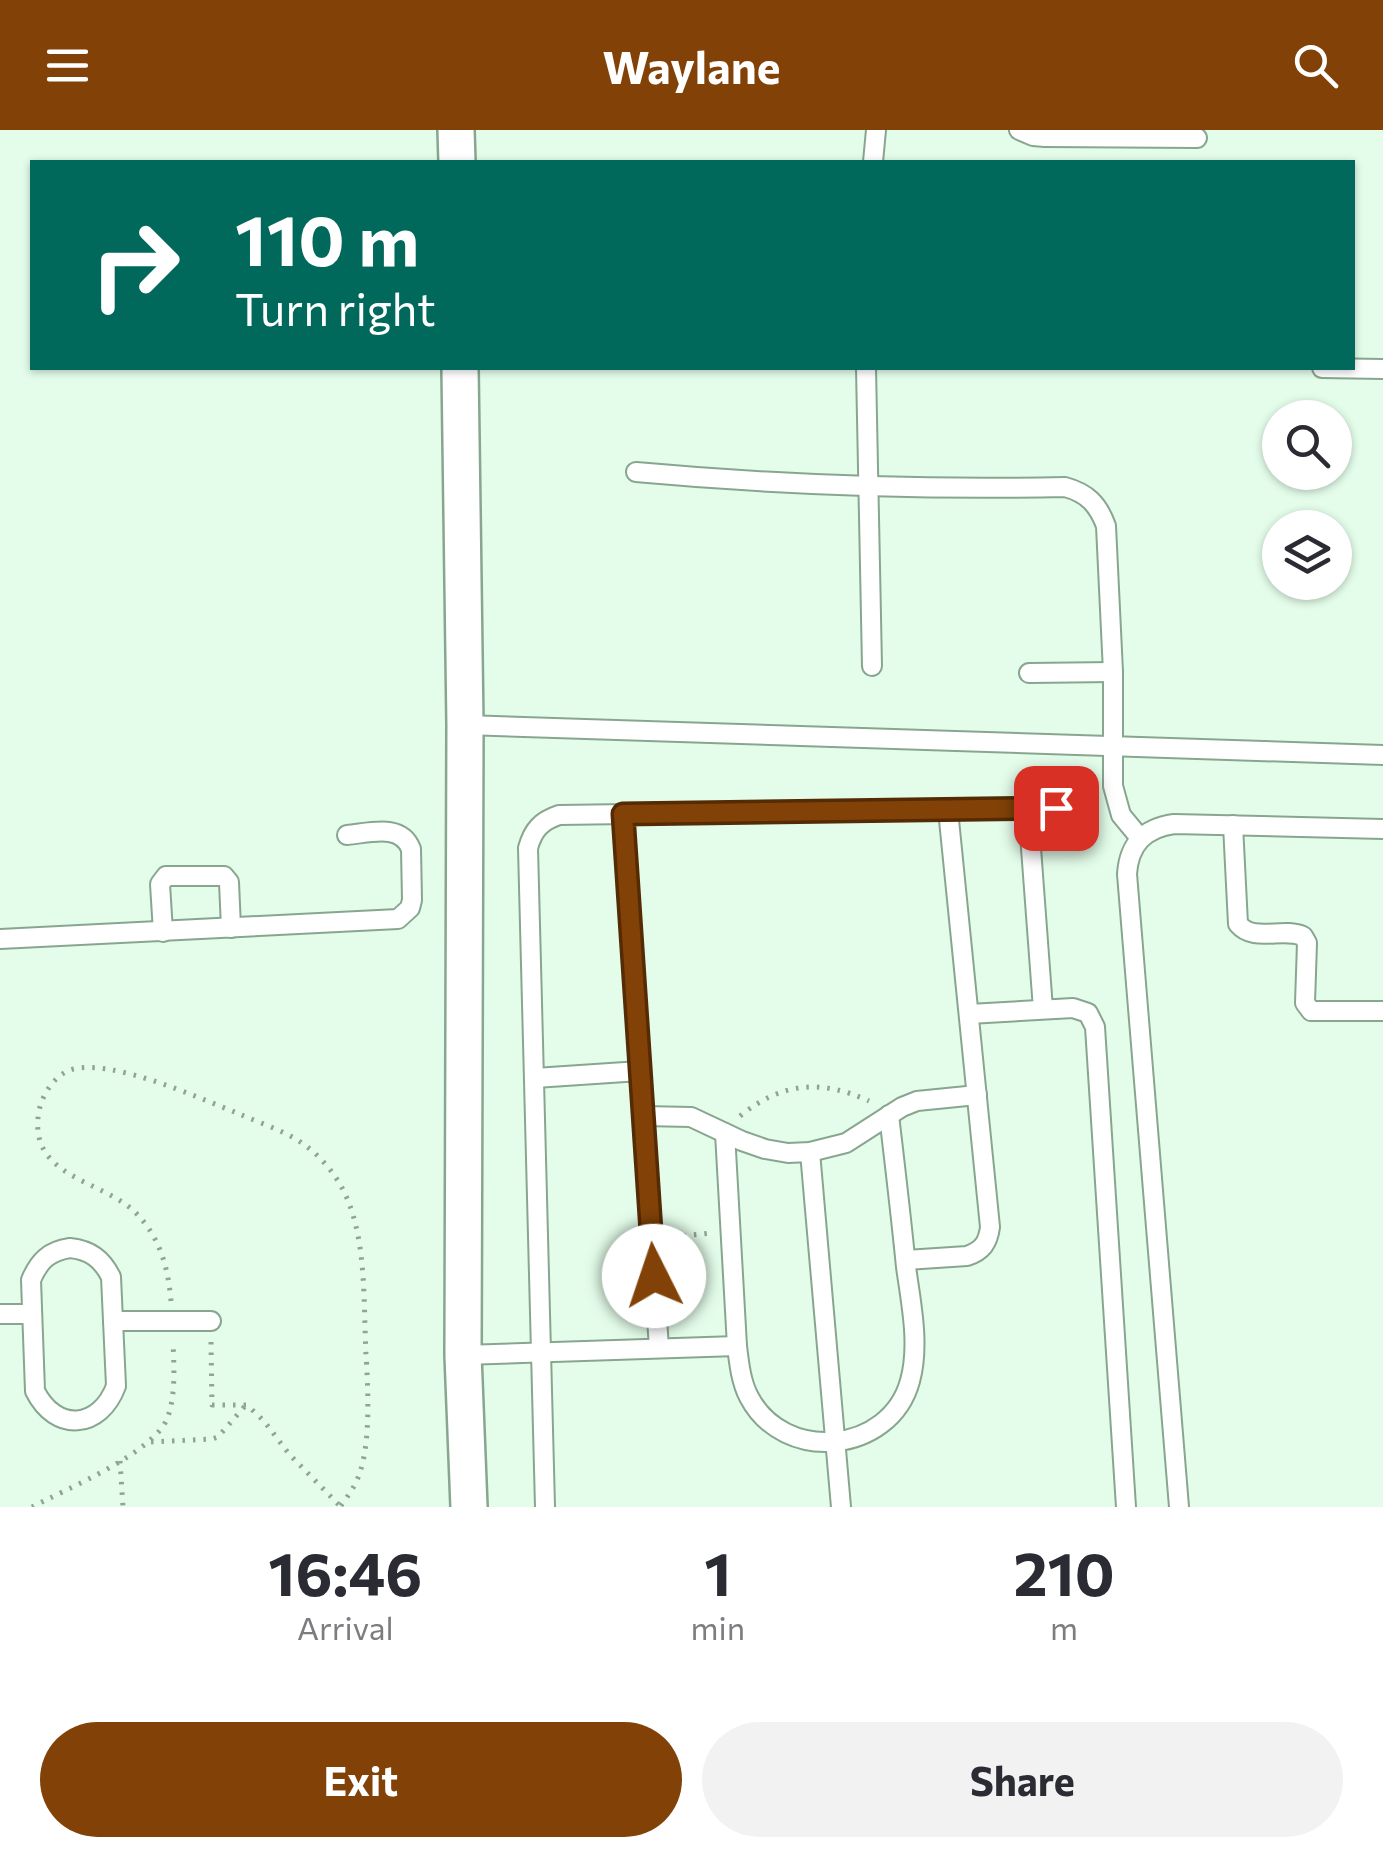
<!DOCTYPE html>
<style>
:root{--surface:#fff;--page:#f2f2f3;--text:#2b2b33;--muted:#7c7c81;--accent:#824207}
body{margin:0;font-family:Commissioner,sans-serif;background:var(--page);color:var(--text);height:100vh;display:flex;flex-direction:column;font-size:38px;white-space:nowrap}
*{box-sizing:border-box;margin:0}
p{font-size:32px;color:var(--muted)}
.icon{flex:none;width:55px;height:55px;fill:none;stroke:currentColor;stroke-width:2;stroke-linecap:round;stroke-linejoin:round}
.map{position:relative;height:1377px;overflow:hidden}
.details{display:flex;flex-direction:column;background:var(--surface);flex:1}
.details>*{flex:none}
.guide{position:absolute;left:30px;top:30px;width:1325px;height:210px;border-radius:0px;box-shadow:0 2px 8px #0004;background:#00695c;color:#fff;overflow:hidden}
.controls{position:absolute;left:1262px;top:270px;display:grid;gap:20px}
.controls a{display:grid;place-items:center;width:90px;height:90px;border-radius:50%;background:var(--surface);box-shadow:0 2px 8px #0004;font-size:50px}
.pin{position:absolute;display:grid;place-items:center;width:85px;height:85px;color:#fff;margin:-42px;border-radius:20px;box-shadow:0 5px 15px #0006}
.me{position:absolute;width:110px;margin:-55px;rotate:356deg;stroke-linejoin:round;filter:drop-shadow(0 0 8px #0008)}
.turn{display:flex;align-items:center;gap:35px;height:210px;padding:0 40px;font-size:45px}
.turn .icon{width:130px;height:130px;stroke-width:2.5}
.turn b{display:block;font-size:70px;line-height:85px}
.eta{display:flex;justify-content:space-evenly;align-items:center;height:170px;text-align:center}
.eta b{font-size:60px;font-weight:700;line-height:70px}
.cta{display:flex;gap:20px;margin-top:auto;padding:20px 40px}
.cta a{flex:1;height:115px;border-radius:60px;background:var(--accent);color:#fff;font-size:40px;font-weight:700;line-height:115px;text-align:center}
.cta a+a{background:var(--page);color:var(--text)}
header{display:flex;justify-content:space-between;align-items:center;height:130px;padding:0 40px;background:var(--accent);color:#fff;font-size:45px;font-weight:700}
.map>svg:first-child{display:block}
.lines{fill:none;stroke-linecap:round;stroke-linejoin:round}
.service-casing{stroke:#88a68f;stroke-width:22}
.minor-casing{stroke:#88a68f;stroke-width:40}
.path{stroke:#90a495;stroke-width:5;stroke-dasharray:2.5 8;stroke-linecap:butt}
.service{stroke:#fff;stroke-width:18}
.minor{stroke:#fff;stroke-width:35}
.route-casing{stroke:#542b05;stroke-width:25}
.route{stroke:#824207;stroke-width:18}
</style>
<header><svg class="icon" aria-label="menu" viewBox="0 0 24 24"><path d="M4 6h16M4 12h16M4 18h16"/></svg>Waylane<svg class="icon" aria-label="search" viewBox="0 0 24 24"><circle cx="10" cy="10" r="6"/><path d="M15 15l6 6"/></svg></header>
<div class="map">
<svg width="1383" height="1377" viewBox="0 0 1383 1377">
<rect width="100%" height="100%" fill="#e4fdea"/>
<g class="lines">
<!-- service casing -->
<g class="service-casing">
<g id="service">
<path d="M1019,0L1033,6L1045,7L1197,8"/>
<path d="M873,32L876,0"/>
<path d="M866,238L872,536"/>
<path d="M1322,238L1383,239"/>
<path d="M636,342C779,355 921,360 1065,357C1087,363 1098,374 1106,396L1113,542V656L1121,685L1140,708"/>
<path d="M1029,543L1113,542"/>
<path d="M465,595L1383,625"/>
<path d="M1028,678L1043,879"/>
<path d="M623,684L659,1218"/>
<path d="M1233,695L1238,794C1254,813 1282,797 1303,806L1307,813L1305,873L1311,881H1383"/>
<path d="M163,802L160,754L166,746H224L229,752L231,798"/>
<path d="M0,809L398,789L410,778L412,770L411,719C401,693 370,703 347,705"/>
<path d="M969,884L1073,878L1088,883L1095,897L1126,1377"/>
<path d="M535,948L640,941"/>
<path d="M643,986L691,987L742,1011L765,1019L788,1023L810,1022L846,1013L902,977L917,971L977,965"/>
<path d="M725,1003L737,1216C739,1233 741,1252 749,1267C784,1334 890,1324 910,1251C920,1215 911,1173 906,1137C901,1086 895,1036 889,985"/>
<path d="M810,1022L841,1377"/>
<path d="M70,1118C90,1120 102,1129 111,1147L116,1256C100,1299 56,1303 35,1261L31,1150C39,1131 49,1121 70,1118Z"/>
<path d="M906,1130L967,1126C982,1121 988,1113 990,1097L948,680"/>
<path d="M0,1184H32"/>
<path d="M113,1191H211"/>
<path d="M463,1225L737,1216"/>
<path d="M545,1377L528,718C533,700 541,691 559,685L1057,678"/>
<path d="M1179,1377L1127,744C1129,714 1145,698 1174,694L1383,699"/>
</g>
</g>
<!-- minor casing -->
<g class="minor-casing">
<g id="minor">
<path d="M456,0L457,32"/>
<path d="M460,238L465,595L463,1225L469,1377"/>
</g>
</g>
<!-- path -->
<g class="path">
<path d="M740,986C782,952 821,949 869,971"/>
<path d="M673,1107L711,1103"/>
<path d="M171,1171C168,1137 160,1107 135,1082C100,1049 27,1047 39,981C42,965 54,946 70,940C109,927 199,968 237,983C257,992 280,999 299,1011C313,1020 327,1034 336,1048C368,1095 363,1169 366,1224C368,1258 371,1313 359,1345C355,1357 347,1367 340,1377"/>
<path d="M211,1212L212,1275H247L264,1291L289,1324L340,1376"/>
<path d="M151,1312L212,1309L218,1307L245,1276"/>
<path d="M120,1331L123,1377"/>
<path d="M32,1377C66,1359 152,1324 167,1289C176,1266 174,1236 173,1212"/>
</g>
<!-- service -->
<use href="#service" class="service"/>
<!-- minor -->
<use href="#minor" class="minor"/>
</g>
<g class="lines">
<!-- route casing -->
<g class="route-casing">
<path id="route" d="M654,1146L623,684L1056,678"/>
</g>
<!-- route -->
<use href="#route" class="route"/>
</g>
</svg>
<div class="controls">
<a><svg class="icon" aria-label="search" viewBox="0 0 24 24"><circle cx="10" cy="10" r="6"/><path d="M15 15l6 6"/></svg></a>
<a><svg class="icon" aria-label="layers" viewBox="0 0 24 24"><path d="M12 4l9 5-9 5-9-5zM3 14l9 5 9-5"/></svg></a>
</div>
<div class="pin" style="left:1056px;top:678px;background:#d93025"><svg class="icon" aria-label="arrive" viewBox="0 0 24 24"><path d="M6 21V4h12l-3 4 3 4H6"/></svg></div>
<svg class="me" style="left:654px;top:1146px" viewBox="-20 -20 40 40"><circle r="19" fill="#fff"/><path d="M0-13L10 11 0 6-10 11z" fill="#824207"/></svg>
<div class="guide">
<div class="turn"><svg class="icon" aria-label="right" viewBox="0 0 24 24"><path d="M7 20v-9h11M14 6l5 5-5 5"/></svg><div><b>110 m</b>Turn right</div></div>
</div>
</div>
<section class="details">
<div class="eta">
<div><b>16:46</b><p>Arrival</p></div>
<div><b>1</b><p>min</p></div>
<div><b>210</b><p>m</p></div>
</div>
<div class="cta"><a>Exit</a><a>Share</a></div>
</section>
